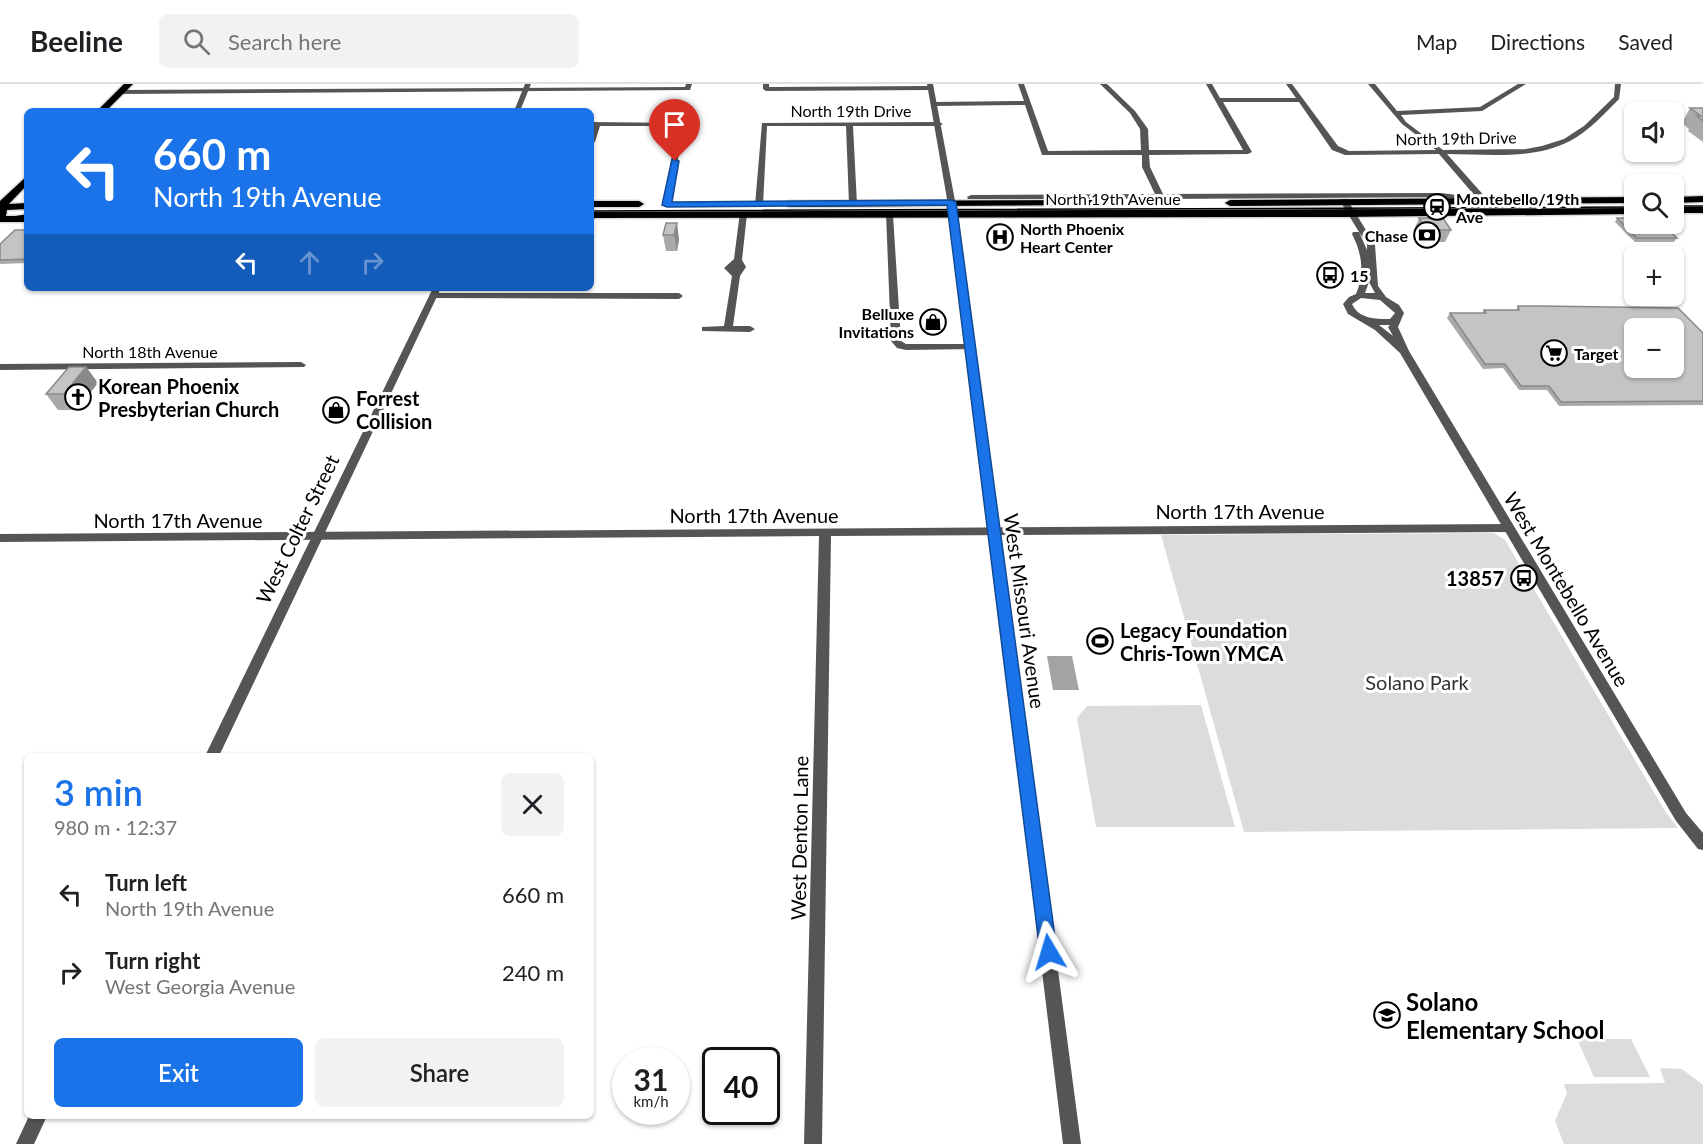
<!DOCTYPE html>
<meta charset="utf-8">
<style>
:root{--surface:#fff;--page:#f2f2f2;--text:#202124;--muted:#757577;--line:#e0e0e0;--accent:#1a73e8}
body{margin:0;font-family:Lato,sans-serif;background:var(--page);color:var(--text);height:100vh;display:flex;flex-direction:column;font-size:22px;white-space:nowrap}
*{box-sizing:border-box;margin:0}
p{font-size:20px;color:var(--muted)}
.icon{flex:none;width:33px;height:33px;fill:none;stroke:currentColor;stroke-width:2;stroke-linecap:round;stroke-linejoin:round}
.map{position:relative;flex:1;overflow:hidden}
.drawer{position:absolute;left:24px;top:669px;width:570px;height:366px;display:flex;flex-direction:column;background:var(--surface);border-radius:9px;box-shadow:0 2px 4px #0004}
.drawer>*{flex:none}
.top-card{position:absolute;left:24px;top:24px;width:570px;height:183px;border-radius:9px;box-shadow:0 2px 4px #0004;background:#1a73e8;color:#fff;overflow:hidden}
.tools{position:absolute;left:1624px;top:18px;display:grid;gap:12px}
.tools a{display:grid;place-items:center;width:60px;height:60px;border-radius:9px;background:var(--surface);box-shadow:0 2px 4px #0004;font-size:30px}
.speed{position:absolute;left:612px;top:963px;display:flex;gap:12px;font-size:30px;font-weight:700;text-align:center}
.speed>*{display:grid;place-content:center;width:78px;height:78px;border-radius:50%;background:var(--surface);box-shadow:0 2px 4px #0004;line-height:1}
.speed small{font-size:15px;font-weight:400}
.speed .limit{border:3px solid #111;border-radius:9px;background:#fff;color:#111}
.pin{position:absolute;display:grid;place-items:center;width:51px;height:51px;color:#fff;margin:-62px -26px;border-radius:50% 50% 50% 0;rotate:-45deg;box-shadow:0 0 6px #0007}
.pin .icon{rotate:45deg}
.me{position:absolute;width:66px;margin:-33px;rotate:353deg;stroke-linejoin:round;filter:drop-shadow(0 0 4px #0008)}
.turn{display:flex;align-items:center;gap:21px;height:126px;padding:0 30px;font-size:27px}
.turn .icon{width:78px;height:78px;stroke-width:2.5}
.turn b{display:block;font-size:42px;line-height:51px}
.lanes{display:flex;align-items:center;height:57px;padding:0 30px;background:#0003;justify-content:center;gap:30px;direction:ltr}
.lanes .off{opacity:.35}
.round{display:grid;place-items:center;flex:none;width:63px;height:63px;border-radius:9px;background:var(--page)}
.overview{display:flex;align-items:center;justify-content:space-between;height:102px;padding:0 30px}
h1{font-size:36px;font-weight:600;line-height:45px;color:var(--accent)}
.button{display:flex;gap:12px;margin-top:auto;padding:12px 30px}
.button a{flex:1;height:69px;border-radius:9px;background:var(--accent);color:#fff;font-size:24px;font-weight:600;line-height:69px;text-align:center}
.button a+a{background:var(--page);color:var(--text)}
ul{padding:0;list-style:none}
li{display:flex;align-items:center;gap:18px;height:78px;padding:0 30px}
li div{flex:1}
li b{display:block;font-size:22px}
li em{font-style:normal}
header{display:flex;align-items:center;gap:36px;box-sizing:border-box;height:84px;padding:0 30px;background:var(--surface);border-bottom:2px solid var(--line)}
header strong{font-size:28px}
nav{display:flex;gap:33px;margin-inline-start:auto;font-size:21px}
.search{width:420px;height:54px;background:var(--page);display:flex;align-items:center;gap:15px;box-sizing:border-box;padding:0 21px;border-radius:9px;color:var(--muted);font-size:22px}
.map>svg:first-child{display:block}
.green{fill:#dcdcdc}
.water{fill:#a3a3a3}
.lines{fill:none;stroke-linecap:round;stroke-linejoin:round}
.primary-casing{stroke:#dbdbdb;stroke-width:3}
.minor{fill:#555;fill-rule:evenodd}
.tertiary{fill:#555;fill-rule:evenodd}
.primary{fill:#000;fill-rule:evenodd}
.tram{stroke:#000;stroke-width:1.5}
.wall{fill:#a9a9a9}
.shaded-wall{fill:#898989}
.building{fill:#c4c4c4;stroke:#898989;stroke-width:1.5;fill-rule:evenodd}
.route{fill:#1a73e8;stroke:#114b97;stroke-width:1.5}
.labels{text-anchor:middle;dominant-baseline:central;stroke-width:6;stroke-linejoin:round;paint-order:stroke}
.far-street-label{font-size:16px;fill:#000;stroke:#fff}
.far-poi-label{font-size:16px;font-weight:bold;fill:#000;stroke:#fff;text-anchor:start}
.poi-label{font-size:20px;font-weight:bold;fill:#000;stroke:#fff;text-anchor:start}
.street-label{font-size:20px;fill:#000;stroke:#fff}
.park-label{font-size:20px;fill:#333;stroke:#fff}
.near-poi-label{font-size:24px;font-weight:bold;fill:#000;stroke:#fff;text-anchor:start}
</style>
<header>
<strong>Beeline</strong>
<div class="search"><svg class="icon" aria-label="search" viewBox="0 0 24 24"><circle cx="10" cy="10" r="6"/><path d="M15 15l6 6"/></svg>Search here</div>
<nav><a>Map</a><a>Directions</a><a>Saved</a></nav>
</header>
<div class="map">
<svg width="1703" height="1060" viewBox="0 0 1703 1060">
<rect width="100%" height="100%" fill="#fff"/>
<!-- green -->
<g class="green">
<path d="M1494,449L1505,456L1665,727L1678,744L1244,748L1161,451Z"/>
<path d="M1201,621L1235,743H1096L1077,634L1087,622Z"/>
<path d="M1577,955H1631L1650,993H1594Z"/>
<path d="M1660,984L1682,985L1703,1001V1060H1564L1555,1037L1567,1009L1564,1000L1665,999Z"/>
</g>
<!-- water -->
<path class="water" d="M1047,572H1072L1079,606H1053Z"/>
<g class="lines">
<!-- primary casing -->
<g class="primary-casing">
<g id="primary">
<path d="M124,0H133L106,27H97Z"/>
<path d="M27,92V101L9,120L27,119V125L7,126L6,132H27V138H0V117Z"/>
<path d="M1703,112V118L1674,119V113Z"/>
<path d="M1635,113V119L1230,122L1225,119L1230,116Z"/>
<path d="M1098,116L1101,117V121L789,123L784,120L789,117Z"/>
<path d="M591,117H639L644,120L639,123H591Z"/>
<rect x="1674" y="123" width="29" height="6"/>
<path d="M1635,124V130L1343,133L591,134V128Z"/>
</g>
</g>
<!-- minor -->
<g class="minor">
<path d="M686,0H692L690,6L121,10L118,8L121,6L685,3Z"/>
<path d="M763,0H769V3L930,2L933,4L930,6L766,7L763,5Z"/>
<path d="M1018,0H1024L1048,67L1141,66L1140,45L1130,29L1100,0H1107L1135,27L1148,45L1149,66H1243L1206,0H1212L1220,14H1296L1286,0H1292L1338,62L1349,67L1436,66L1402,40L1368,0H1375L1397,27L1480,23L1518,0H1526L1482,27L1401,31L1406,38L1443,66L1526,65L1542,62L1564,55L1584,42L1614,13L1615,0H1621L1619,15C1604,30 1589,47 1570,57C1534,76 1487,70 1447,70L1487,115L1488,117L1484,119H1481L1439,70L1345,71L1332,66L1299,18H1223L1252,68L1248,70L1149,71L1150,83L1163,110L1441,109L1457,111L1463,117L1459,119L1452,115L1441,113L1165,115L1167,118L1163,120H1160L1157,115H968L967,113L971,111L1155,110L1142,83V71H1042L1025,21L934,22L931,20L934,18L1024,17Z"/>
<path d="M591,38L684,39L670,123L663,121L678,42H600L595,58L591,60L593,42H591Z"/>
<path d="M762,39L939,38L943,40L939,42H853L857,120L853,122L849,120L846,42H767L763,121L759,123L755,121Z"/>
<path d="M740,128L747,130L742,176L746,183L740,192L733,242H750L755,245L750,248L702,247V243L724,242L732,192L724,184L734,175Z"/>
<path d="M886,129L893,131L901,257L906,260H971L974,261V265L906,266L897,264L891,257Z"/>
<path d="M433,209H679L683,212L679,215L430,214V210Z"/>
<path d="M301,278L306,281L304,283L0,286V280Z"/>
<path d="M1508,440L1514,444L1508,448L831,452L822,1060H804L819,452L0,458V450Z"/>
</g>
<!-- tertiary -->
<g class="tertiary">
<path d="M525,0H531L520,27H514Z"/>
<path d="M927,0H933L959,138L1081,1060H1063L951,138Z"/>
<path d="M1341,115H1347L1375,161L1378,202L1386,213L1399,221L1404,229L1398,243L1409,267L1686,729L1703,749V766L1698,765L1676,737L1400,269L1375,246L1348,230L1343,220L1349,213L1356,210C1365,190 1362,169 1352,150L1353,148H1359L1367,166V161L1340,117ZM1369,198L1375,209H1365ZM1361,214L1380,216L1395,229L1390,235C1375,235 1359,235 1352,220ZM1379,241H1390L1388,243L1393,252Z"/>
<path d="M433,204H441L219,672H205Z"/>
<path d="M29,1032H47L34,1060H16Z"/>
</g>
<!-- primary -->
<use href="#primary" class="primary"/>
<!-- tram -->
<g class="tram">
<path d="M1674,122H1703"/>
<path d="M591,127L1635,123"/>
<path d="M0,135L27,131"/>
</g>
</g>
<!-- wall -->
<g class="wall">
<path d="M1690,24H1703V58L1688,47L1689,45L1682,39Z"/>
<path d="M1419,134L1451,146L1445,158H1422L1414,146Z"/>
<path d="M1617,134L1677,154L1674,158H1635L1615,138Z"/>
<path d="M666,139L679,155L677,167H666L663,151Z"/>
<path d="M27,146V179L0,180V160Z"/>
<path d="M1518,222L1703,249V321L1559,322L1547,306H1519L1503,284L1483,285L1447,234L1450,229H1482L1484,226H1516Z"/>
<path d="M86,283L98,299L76,326H58L46,310Z"/>
</g>
<!-- shaded-wall -->
<g class="shaded-wall">
<path d="M677,139L679,155L677,167L674,151Z"/>
<path d="M86,283L98,299L76,326L64,310Z"/>
</g>
<!-- building -->
<g class="building">
<path d="M1690,24H1703V37L1697,32H1701Z"/>
<path d="M1419,134H1443L1451,146H1427Z"/>
<path d="M1617,134H1635V140H1662L1677,154H1637Z"/>
<path d="M666,139H677L674,151H663Z"/>
<path d="M15,146H27V175L0,176V160Z"/>
<path d="M1518,222H1542L1678,224L1703,249V317L1561,318L1549,302H1521L1505,280H1485L1450,229H1486L1484,226H1519ZM1635,244H1674V284H1635Z"/>
<path d="M69,283H86L64,310H46Z"/>
</g>
<!-- route -->
<path class="route" d="M672,75L679,77L672,118L951,116L956,118L1057,868L1055,874L1049,877L1042,874L1040,868L947,121L667,123L662,121Z"/>
<!-- icons -->
<defs>
<g id="station-ring" transform="scale(1.35)"><circle r="9.5" fill="#fff" stroke="#000" stroke-width="1.5"/><path d="M-3-6H3Q5-6 5-4V2Q5 4 3 4L4.5 6H3L1.5 4h-3L-3 6H-4.5L-3 4Q-5 4-5 2V-4Q-5-6-3-6ZM-3.5-4v3h7v-3ZM-3.5 1v1.5H-2V1ZM2 1v1.5H3.5V1Z" fill="#000"/></g>
<g id="bank-ring" transform="scale(1.35)"><circle r="9.5" fill="#fff" stroke="#000" stroke-width="1.5"/><path d="M-6-4H6V4H-6ZM0-2.3a2.3 2.3 0 1 0 0 4.6a2.3 2.3 0 1 0 0-4.6Z" fill="#000"/></g>
<g id="hospital-ring" transform="scale(1.35)"><circle r="9.5" fill="#fff" stroke="#000" stroke-width="1.5"/><path d="M-5-5h3v3.5h4V-5h3V5h-3V1.5h-4V5h-3Z" fill="#000"/></g>
<g id="bus-ring" transform="scale(1.35)"><circle r="9.5" fill="#fff" stroke="#000" stroke-width="1.5"/><path d="M-5-6H5V4H4V6H2V4H-2V6H-4V4H-5ZM-3.5-4V0h7V-4ZM-3.5 1.2v1.5H-2V1.2ZM2 1.2v1.5H3.5V1.2Z" fill="#000"/></g>
<g id="shop-ring" transform="scale(1.35)"><circle r="9.5" fill="#fff" stroke="#000" stroke-width="1.5"/><path d="M-5-2.5h2.3a2.7 3.5 0 0 1 5.4 0H5L5.5 6h-11ZM-1.5-2.5h3a1.5 2.3 0 0 0-3 0Z" fill="#000"/></g>
<g id="supermarket-ring" transform="scale(1.35)"><circle r="9.5" fill="#fff" stroke="#000" stroke-width="1.5"/><path d="M-6-5.5h2.5l.6 2H6L4.5 2H-2.5L-4.4-4H-6ZM-1.5 3.2a1.3 1.3 0 1 0 .1 0ZM3 3.2a1.3 1.3 0 1 0 .1 0Z" fill="#000"/></g>
<g id="church-ring" transform="scale(1.35)"><circle r="9.5" fill="#fff" stroke="#000" stroke-width="1.5"/><path d="M-1.2-6h2.4v3.5h3.3v2.4h-3.3V6h-2.4V-.1h-3.3v-2.4h3.3Z" fill="#000"/></g>
<g id="stadium-ring" transform="scale(1.35)"><circle r="9.5" fill="#fff" stroke="#000" stroke-width="1.5"/><path d="M0-5a6.5 5 0 1 0 0 10a6.5 5 0 1 0 0-10ZM-3.5-1.8h7v3.6h-7Z" fill="#000"/></g>
<g id="school-ring" transform="scale(1.35)"><circle r="9.5" fill="#fff" stroke="#000" stroke-width="1.5"/><path d="M0-5L7-2L0 1L-7-2ZM-4 1L0 2.5L4 1V4Q0 6-4 4Z" fill="#000"/></g>
</defs>
<g fill-rule="evenodd">
<use href="#station-ring" x="1437" y="123"/>
<use href="#bank-ring" x="1427" y="151"/>
<use href="#hospital-ring" x="1000" y="153"/>
<use href="#bus-ring" x="1330" y="191"/>
<use href="#shop-ring" x="933" y="238"/>
<use href="#supermarket-ring" x="1554" y="269"/>
<use href="#church-ring" x="78" y="313"/>
<use href="#shop-ring" x="336" y="326"/>
<use href="#bus-ring" x="1524" y="494"/>
<use href="#stadium-ring" x="1100" y="557"/>
<use href="#school-ring" x="1387" y="931"/>
</g>
<g class="labels">
<!-- far-street labels -->
<g class="far-street-label">
<text x="851" y="26">North 19th Drive</text>
<text transform="translate(1456 54) rotate(-1)">North 19th Drive</text>
<text x="1113" y="114">North 19th Avenue</text>
<text x="150" y="267">North 18th Avenue</text>
</g>
<!-- far-poi labels -->
<g class="far-poi-label">
<text x="1456" y="114">Montebello/19th<tspan x="1456" dy="18">Ave</tspan></text>
<text x="1020" y="144">North Phoenix<tspan x="1020" dy="18">Heart Center</tspan></text>
<text x="1408" y="151" text-anchor="end">Chase</text>
<text x="1350" y="191">15</text>
<text x="914" y="229" text-anchor="end">Belluxe<tspan x="914" dy="18">Invitations</tspan></text>
<text x="1574" y="269">Target</text>
</g>
<!-- poi labels -->
<g class="poi-label">
<text x="98" y="302">Korean Phoenix<tspan x="98" dy="23">Presbyterian Church</tspan></text>
<text x="356" y="314">Forrest<tspan x="356" dy="23">Collision</tspan></text>
<text x="1504" y="494" text-anchor="end">13857</text>
<text x="1120" y="546">Legacy Foundation<tspan x="1120" dy="23">Chris-Town YMCA</tspan></text>
</g>
<!-- street labels -->
<g class="street-label">
<text x="1240" y="427">North 17th Avenue</text>
<text x="754" y="431">North 17th Avenue</text>
<text x="178" y="436">North 17th Avenue</text>
<text transform="translate(297 445) rotate(-64)">West Colter Street</text>
<text transform="translate(1567 505) rotate(59)">West Montebello Avenue</text>
<text transform="translate(1025 527) rotate(82)">West Missouri Avenue</text>
<text transform="translate(799 754) rotate(-89)">West Denton Lane</text>
</g>
<!-- park labels -->
<g class="park-label">
<text x="1417" y="598">Solano Park</text>
</g>
<!-- near-poi labels -->
<g class="near-poi-label">
<text x="1406" y="917">Solano<tspan x="1406" dy="28">Elementary School</tspan></text>
</g>
</g>
</svg>
<div class="tools">
<a><svg class="icon" aria-label="sound" viewBox="0 0 24 24"><path d="M4 9h4l5-4v14l-5-4H4zM17 9q2 3 0 6"/></svg></a>
<a><svg class="icon" aria-label="search" viewBox="0 0 24 24"><circle cx="10" cy="10" r="6"/><path d="M15 15l6 6"/></svg></a>
<a>+</a>
<a>−</a>
</div>
<div class="speed"><div>31<small>km/h</small></div><div class="limit">40</div></div>
<div class="pin" style="left:675px;top:77px;background:#d93025"><svg class="icon" aria-label="arrive" viewBox="0 0 24 24"><path d="M6 21V4h12l-3 4 3 4H6"/></svg></div>
<svg class="me" style="left:1049px;top:868px" viewBox="-20 -20 40 40"><path d="M0-17L14 15 0 8-14 15z" fill="#1a73e8" stroke="#fff" stroke-width="4"/></svg>
<div class="top-card">
<div class="turn"><svg class="icon" aria-label="left" viewBox="0 0 24 24"><path d="M17 20v-9H6M10 6l-5 5 5 5"/></svg><div><b>660 m</b>North 19th Avenue</div></div>
<div class="lanes"><svg class="icon" aria-label="left" viewBox="0 0 24 24"><path d="M17 20v-9H6M10 6l-5 5 5 5"/></svg><svg class="icon off" aria-label="ahead" viewBox="0 0 24 24"><path d="M12 20V5M6 11l6-6 6 6"/></svg><svg class="icon off" aria-label="right" viewBox="0 0 24 24"><path d="M7 20v-9h11M14 6l5 5-5 5"/></svg></div>
</div>
<section class="drawer">
<div class="overview"><div><h1>3 min</h1><p>980 m · 12:37</p></div><a class="round"><svg class="icon" aria-label="close" viewBox="0 0 24 24"><path d="M6 6l12 12M18 6L6 18"/></svg></a></div>
<ul>
<li><svg class="icon" aria-label="left" viewBox="0 0 24 24"><path d="M17 20v-9H6M10 6l-5 5 5 5"/></svg><div><b>Turn left</b><p>North 19th Avenue</p></div><em>660 m</em></li>
<li><svg class="icon" aria-label="right" viewBox="0 0 24 24"><path d="M7 20v-9h11M14 6l5 5-5 5"/></svg><div><b>Turn right</b><p>West Georgia Avenue</p></div><em>240 m</em></li>
</ul>
<div class="button"><a>Exit</a><a>Share</a></div>
</section>
</div>
